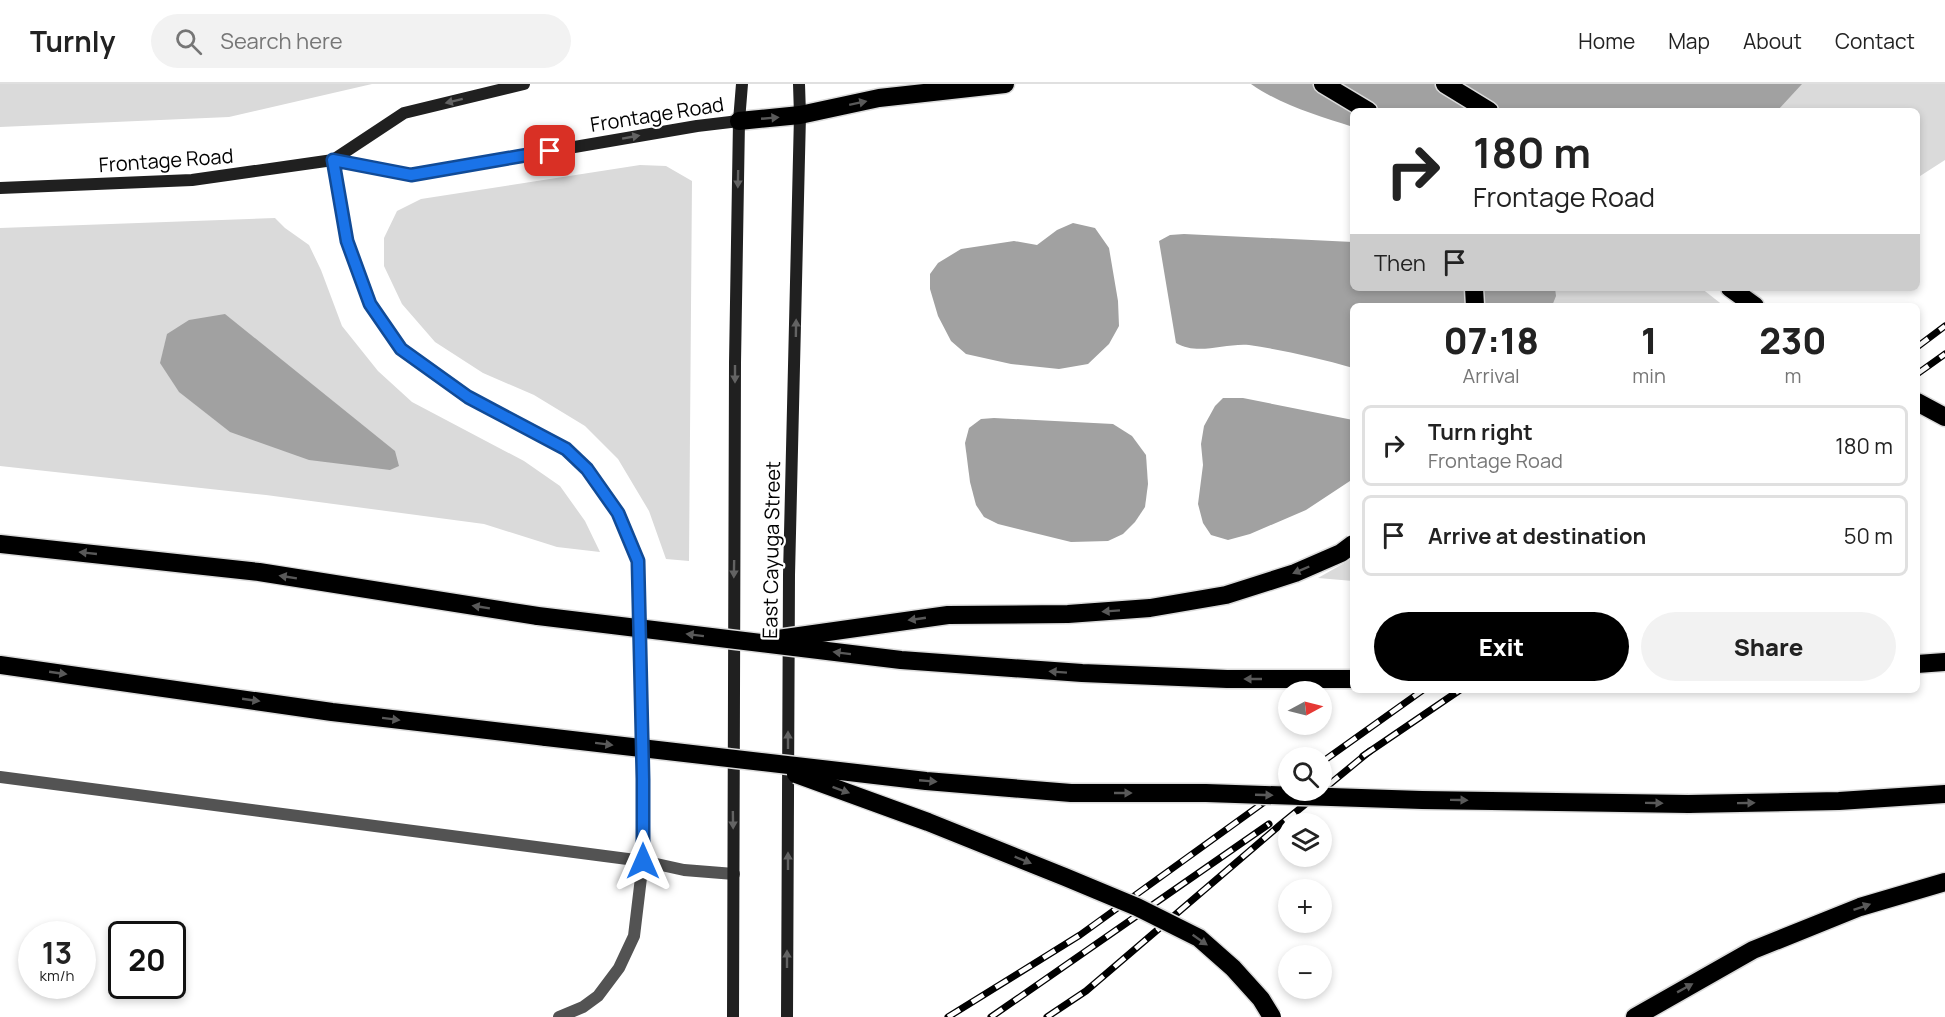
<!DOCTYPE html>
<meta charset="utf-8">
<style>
:root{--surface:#fff;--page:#f2f2f2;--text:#222;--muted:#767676;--line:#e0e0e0;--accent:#000}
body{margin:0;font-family:Manrope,sans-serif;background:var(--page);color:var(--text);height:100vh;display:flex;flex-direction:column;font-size:22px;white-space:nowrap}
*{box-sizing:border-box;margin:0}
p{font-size:20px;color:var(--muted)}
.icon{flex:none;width:33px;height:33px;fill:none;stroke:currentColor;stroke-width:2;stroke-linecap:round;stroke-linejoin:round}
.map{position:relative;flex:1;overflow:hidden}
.details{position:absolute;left:1350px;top:219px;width:570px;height:390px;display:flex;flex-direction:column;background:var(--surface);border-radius:9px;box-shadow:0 3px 9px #0003}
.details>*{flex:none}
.guide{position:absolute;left:1350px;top:24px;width:570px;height:183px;border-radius:9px;box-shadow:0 3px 9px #0003;background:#fff;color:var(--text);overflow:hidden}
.needle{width:39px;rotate:83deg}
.buttons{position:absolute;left:1278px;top:597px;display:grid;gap:12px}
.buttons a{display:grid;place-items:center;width:54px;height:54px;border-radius:50%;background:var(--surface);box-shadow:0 3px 9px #0003;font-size:30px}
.speed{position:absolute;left:18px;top:837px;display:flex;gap:12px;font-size:30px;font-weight:700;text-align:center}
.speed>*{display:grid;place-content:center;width:78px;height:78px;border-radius:50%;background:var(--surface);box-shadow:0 3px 9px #0003;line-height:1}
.speed small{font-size:15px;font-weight:400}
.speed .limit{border:3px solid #111;border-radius:9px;background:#fff;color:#111}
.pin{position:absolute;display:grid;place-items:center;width:51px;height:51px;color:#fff;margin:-26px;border-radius:12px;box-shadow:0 3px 9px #0006}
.me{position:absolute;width:66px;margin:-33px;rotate:0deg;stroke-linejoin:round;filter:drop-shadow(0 0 4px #0008)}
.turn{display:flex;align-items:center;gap:21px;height:126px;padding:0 24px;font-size:27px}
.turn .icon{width:78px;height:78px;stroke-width:2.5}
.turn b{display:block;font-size:42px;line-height:51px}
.then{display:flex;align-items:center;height:57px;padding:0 24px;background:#0003;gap:12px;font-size:22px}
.eta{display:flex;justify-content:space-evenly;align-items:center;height:102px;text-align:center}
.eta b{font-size:36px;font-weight:800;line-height:42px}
.action{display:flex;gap:12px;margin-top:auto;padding:12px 24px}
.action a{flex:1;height:69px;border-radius:36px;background:var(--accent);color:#fff;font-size:24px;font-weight:800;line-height:69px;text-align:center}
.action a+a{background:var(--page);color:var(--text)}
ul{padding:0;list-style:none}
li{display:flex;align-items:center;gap:18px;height:81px;margin:0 12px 9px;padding:0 12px;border:3px solid var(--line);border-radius:9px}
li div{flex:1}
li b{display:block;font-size:22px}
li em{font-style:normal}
header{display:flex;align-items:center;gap:36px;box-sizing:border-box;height:84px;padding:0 30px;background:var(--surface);border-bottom:2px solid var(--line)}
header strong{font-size:28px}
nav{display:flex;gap:33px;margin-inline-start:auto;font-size:21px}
.search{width:420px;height:54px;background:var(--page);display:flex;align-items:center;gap:15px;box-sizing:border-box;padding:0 21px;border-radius:33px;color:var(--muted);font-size:22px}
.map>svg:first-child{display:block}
.green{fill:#dadada}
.water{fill:#a1a1a1}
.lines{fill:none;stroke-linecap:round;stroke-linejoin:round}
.highway-casing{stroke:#dbdbdb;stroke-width:21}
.lane{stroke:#535353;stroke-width:12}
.secondary{stroke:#202020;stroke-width:12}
.highway{stroke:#000;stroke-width:18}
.rail-casing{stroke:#000;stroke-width:7}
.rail{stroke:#fff;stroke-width:4.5;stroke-dasharray:14;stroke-linecap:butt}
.highway-bridge-casing{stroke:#dbdbdb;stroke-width:21;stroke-linecap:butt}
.highway-bridge{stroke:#000;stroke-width:18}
.oneway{fill:#636363}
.oneway2{fill:#595959}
.route-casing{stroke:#114b97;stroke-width:15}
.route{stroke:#1a73e8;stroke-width:10}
.labels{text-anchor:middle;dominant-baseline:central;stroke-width:4.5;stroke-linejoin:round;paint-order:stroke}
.street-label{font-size:20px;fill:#000;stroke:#fff}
</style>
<header>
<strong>Turnly</strong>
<div class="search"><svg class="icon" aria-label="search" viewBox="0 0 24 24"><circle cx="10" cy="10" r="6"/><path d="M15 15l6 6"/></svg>Search here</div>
<nav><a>Home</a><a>Map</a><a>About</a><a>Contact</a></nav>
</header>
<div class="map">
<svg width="1945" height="933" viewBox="0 0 1945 933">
<rect width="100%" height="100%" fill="#fff"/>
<!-- green -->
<g class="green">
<path d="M0,0H372L229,33L0,43Z"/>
<path d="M1689,0H1945V76L1917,94V27H1741Z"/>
<path d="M640,81L666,82L692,97L689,477L666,475L649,427L618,375L585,342L534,311L483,289L435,258L402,220L384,182V154L397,127L421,115Z"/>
<path d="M275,134L285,144L309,161L321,186L342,242L378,287L412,318L524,377L560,402L585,437L600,468L557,463L484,440L266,411L0,382V144Z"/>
<path d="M1501,204H1701L1724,222H1504Z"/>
<path d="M1353,474V497L1318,494Z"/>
</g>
<!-- water -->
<g class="water">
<path d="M1251,0H1802L1777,27H1353V43C1318,32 1281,21 1251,0Z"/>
<path d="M1073,139L1095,144L1109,164L1118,217L1119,242L1109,260L1088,280L1059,285L1011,280L966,270L951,257L938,232L930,205V190L938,179L961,165L1014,157L1037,161L1057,146Z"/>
<path d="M1184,150L1353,158V204H1555L1556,212L1552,222H1353V284C1319,274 1283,266 1249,261C1224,259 1198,272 1176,259L1159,157L1170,151Z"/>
<path d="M225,230L395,367L399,382L390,386L309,376L230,348L179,308L160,279L167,250L189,236Z"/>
<path d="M1223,314H1243L1353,336V395L1306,426L1250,450L1228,456L1211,451L1203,439L1198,420L1203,381L1201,360L1204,342L1215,322Z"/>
<path d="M994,334L1113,340L1132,352L1146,371L1148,400L1145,423L1135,438L1123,450L1108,457L1071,458L998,440L984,433L976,421L970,398L965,359L969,344L981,335Z"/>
</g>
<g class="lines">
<!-- highway casing -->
<g class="highway-casing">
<g id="highway">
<path d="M1323,0L1368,27"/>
<path d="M1445,0L1489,27"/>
<path d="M739,37L800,31L879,14L1005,0"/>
<path d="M1474,204L1475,222"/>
<path d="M1730,204L1755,222"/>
<path d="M1917,318L1945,333"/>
<path d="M0,460L259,488L538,532"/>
<path d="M1917,580L1945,578"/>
<path d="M0,581L332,628L546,653"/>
<path d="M1688,720L1839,717L1945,710"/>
<path d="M1635,933L1753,866L1860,823L1945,798"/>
</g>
</g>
<!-- lane -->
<g class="lane">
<path d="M333,76L347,157L370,220L401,265L468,313L566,365L587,385L618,429L638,477L643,695V777L684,786L734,790"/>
<path d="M0,693L643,777L634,852L619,884L598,912L583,923L559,933"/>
</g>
<!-- secondary -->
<g class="secondary">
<path d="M333,76L404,29L524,0"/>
<path d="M0,104L192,96L333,76L411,91L697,42L739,37"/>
<path d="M733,933L735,279L739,37L742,0"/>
<path d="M787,933L789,491L800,31L799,0"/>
</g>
<!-- highway -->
<use href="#highway" class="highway"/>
<!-- rail casing -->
<g class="rail-casing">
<g id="rail">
<path d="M1917,263L1945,242"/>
<path d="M1917,290L1945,270"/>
<path d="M1363,672L1460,606"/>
<path d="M1322,678L1423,606"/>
<path d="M948,933L1080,851L1288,701"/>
<path d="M991,933L1269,740"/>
<path d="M1047,933L1086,907L1280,741L1370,667"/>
</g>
</g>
<!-- rail -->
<use href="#rail" class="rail"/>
<!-- highway-bridge casing -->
<g class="highway-bridge-casing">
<g id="highway-bridge">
<path d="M538,532L901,576L1082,589L1227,595H1353"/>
<path d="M778,555L948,531L1068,530L1150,524L1226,511L1295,489L1341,469L1353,460"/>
<path d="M546,653L926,697L1071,709H1206L1422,716L1688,720"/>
<path d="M796,690L928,738L1065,793L1137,823L1199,854L1233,884L1261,915L1272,933"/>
</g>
</g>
<!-- highway-bridge -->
<use href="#highway-bridge" class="highway-bridge"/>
</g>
<!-- one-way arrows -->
<defs><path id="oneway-solid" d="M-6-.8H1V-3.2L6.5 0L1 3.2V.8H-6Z" transform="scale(1.5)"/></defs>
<g class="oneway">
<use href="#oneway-solid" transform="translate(454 17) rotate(166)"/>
<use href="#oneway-solid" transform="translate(631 53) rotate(-10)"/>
<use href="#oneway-solid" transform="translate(738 95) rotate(91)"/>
<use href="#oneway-solid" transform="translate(796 244) rotate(-89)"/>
<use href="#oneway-solid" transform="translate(735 290) rotate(90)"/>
<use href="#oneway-solid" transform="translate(734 485) rotate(91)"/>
<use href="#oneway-solid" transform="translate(788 656) rotate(-90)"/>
<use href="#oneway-solid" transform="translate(733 736) rotate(89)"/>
<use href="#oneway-solid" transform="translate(788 777) rotate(-90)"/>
<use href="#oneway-solid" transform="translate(787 875) rotate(-90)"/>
</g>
<g class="oneway2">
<use href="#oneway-solid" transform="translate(858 19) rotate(-12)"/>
<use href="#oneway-solid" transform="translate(770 34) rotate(-5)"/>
<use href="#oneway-solid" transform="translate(88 469) rotate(-174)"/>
<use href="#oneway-solid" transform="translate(1301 486) rotate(157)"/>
<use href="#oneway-solid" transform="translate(288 493) rotate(-171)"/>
<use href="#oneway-solid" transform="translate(481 523) rotate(-171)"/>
<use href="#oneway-solid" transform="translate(1111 527) rotate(176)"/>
<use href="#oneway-solid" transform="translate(917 535) rotate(172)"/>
<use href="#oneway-solid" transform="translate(695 551) rotate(-173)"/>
<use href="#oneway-solid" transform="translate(842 569) rotate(-173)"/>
<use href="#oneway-solid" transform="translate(1058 588) rotate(-176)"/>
<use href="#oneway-solid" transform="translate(58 589) rotate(8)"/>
<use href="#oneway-solid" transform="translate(1253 595) rotate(180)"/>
<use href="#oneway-solid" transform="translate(251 616) rotate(8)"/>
<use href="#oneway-solid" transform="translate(391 635) rotate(7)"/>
<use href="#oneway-solid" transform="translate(604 660) rotate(7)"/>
<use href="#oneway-solid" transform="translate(928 697) rotate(5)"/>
<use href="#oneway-solid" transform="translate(841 706) rotate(20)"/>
<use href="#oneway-solid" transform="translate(1123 709)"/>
<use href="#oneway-solid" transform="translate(1264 711) rotate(2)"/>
<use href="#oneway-solid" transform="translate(1459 716) rotate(1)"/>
<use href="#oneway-solid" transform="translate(1654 719) rotate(1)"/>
<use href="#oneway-solid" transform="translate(1746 719) rotate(-1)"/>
<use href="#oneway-solid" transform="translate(1023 776) rotate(22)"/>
<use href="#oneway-solid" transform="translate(1862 823) rotate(-19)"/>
<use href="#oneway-solid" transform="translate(1200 856) rotate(35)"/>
<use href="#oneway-solid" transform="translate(1685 904) rotate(-29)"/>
</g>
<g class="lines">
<!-- route casing -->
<g class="route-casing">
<path id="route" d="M550,67L411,91L333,76L347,157L370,220L401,265L468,313L566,365L587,385L618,429L638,477L643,695V777"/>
</g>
<!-- route -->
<use href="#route" class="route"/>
</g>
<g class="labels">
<!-- street labels -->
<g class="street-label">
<text transform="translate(657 30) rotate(-9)">Frontage Road</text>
<text transform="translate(166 76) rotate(-4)">Frontage Road</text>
<text transform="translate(771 466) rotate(-89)">East Cayuga Street</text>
</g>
</g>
</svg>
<div class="buttons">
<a><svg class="needle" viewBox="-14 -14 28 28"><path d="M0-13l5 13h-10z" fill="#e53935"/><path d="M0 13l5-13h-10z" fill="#767676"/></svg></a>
<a><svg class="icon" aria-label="search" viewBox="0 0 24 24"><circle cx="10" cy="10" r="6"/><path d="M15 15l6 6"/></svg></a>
<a><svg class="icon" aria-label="layers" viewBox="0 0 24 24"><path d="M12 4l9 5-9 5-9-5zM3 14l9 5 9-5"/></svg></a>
<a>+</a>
<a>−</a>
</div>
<div class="speed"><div>13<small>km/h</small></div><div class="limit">20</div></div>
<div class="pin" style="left:550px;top:67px;background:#d93025"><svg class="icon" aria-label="arrive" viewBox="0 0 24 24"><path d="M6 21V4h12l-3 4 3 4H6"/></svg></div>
<svg class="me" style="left:643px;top:777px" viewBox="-20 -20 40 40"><path d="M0-17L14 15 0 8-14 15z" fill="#1a73e8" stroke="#fff" stroke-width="4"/></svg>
<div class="guide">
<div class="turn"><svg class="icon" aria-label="right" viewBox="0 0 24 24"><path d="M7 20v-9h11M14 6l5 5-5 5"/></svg><div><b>180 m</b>Frontage Road</div></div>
<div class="then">Then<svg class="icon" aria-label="arrive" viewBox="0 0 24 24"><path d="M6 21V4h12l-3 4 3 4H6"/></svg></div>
</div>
<section class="details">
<div class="eta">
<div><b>07:18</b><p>Arrival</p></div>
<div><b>1</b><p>min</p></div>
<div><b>230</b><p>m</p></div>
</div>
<ul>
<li><svg class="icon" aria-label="right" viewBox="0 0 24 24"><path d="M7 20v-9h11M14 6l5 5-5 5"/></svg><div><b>Turn right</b><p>Frontage Road</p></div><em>180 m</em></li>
<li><svg class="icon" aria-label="arrive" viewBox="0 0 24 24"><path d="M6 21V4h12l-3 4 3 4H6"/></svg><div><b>Arrive at destination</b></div><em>50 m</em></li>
</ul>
<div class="action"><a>Exit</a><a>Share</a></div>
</section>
</div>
